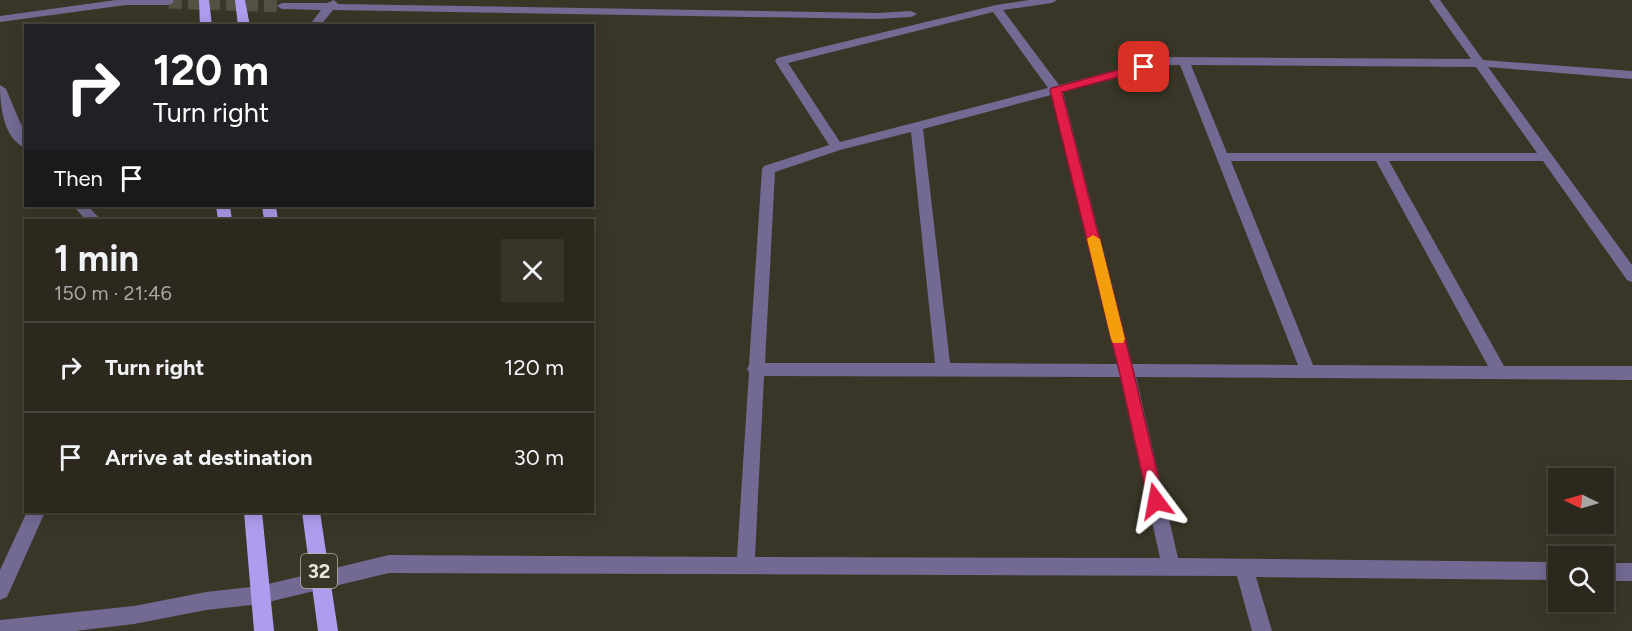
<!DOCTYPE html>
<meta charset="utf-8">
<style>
:root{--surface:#2c281d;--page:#38342a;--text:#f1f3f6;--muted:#a6a6a4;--line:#48443b}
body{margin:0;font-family:Figtree,sans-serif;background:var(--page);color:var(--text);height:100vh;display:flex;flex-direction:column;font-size:22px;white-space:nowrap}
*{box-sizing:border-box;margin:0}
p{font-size:20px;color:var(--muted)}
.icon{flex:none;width:33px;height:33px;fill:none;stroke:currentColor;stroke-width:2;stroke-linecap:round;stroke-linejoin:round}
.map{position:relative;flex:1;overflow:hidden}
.drawer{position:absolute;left:24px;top:219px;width:570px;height:294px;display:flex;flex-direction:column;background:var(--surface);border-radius:0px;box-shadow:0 3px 15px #0003,0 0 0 2px var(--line)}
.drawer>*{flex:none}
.banner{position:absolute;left:24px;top:24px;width:570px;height:183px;border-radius:0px;box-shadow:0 3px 15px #0003,0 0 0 2px var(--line);background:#202124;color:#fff;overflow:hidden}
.needle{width:39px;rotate:275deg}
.buttons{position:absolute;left:1548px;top:468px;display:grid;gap:12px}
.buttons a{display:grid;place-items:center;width:66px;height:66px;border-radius:0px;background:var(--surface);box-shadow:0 3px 15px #0003,0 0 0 2px var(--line);font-size:30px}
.pin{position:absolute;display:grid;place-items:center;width:51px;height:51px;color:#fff;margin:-26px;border-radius:12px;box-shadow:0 3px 9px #0006}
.me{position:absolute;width:66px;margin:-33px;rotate:347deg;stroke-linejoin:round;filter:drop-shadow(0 0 4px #0008)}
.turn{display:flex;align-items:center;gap:21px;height:126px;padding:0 30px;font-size:27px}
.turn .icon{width:78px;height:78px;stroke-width:2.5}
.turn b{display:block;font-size:42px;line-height:51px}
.then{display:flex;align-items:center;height:57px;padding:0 30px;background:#0003;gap:12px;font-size:22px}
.round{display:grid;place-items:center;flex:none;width:63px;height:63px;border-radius:0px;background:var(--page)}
.headline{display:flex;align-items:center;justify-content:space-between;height:102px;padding:0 30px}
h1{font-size:36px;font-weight:700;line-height:45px}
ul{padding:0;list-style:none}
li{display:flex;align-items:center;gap:18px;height:90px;padding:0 30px;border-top:2px solid var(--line)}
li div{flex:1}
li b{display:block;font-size:22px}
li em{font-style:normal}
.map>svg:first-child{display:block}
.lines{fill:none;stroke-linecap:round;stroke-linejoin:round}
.minor-tunnel{stroke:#545042;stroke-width:13;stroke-dasharray:13 6;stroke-linecap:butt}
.minor{fill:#726a92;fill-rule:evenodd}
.major{fill:#af9cee;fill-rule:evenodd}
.route{fill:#e11d48;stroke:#92132f;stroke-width:1.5}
.slow{fill:#f59e0b}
.labels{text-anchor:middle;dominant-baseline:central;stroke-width:6;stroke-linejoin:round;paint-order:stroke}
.shield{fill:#3a3627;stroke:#b4b0a6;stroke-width:1.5}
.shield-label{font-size:20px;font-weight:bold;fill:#e8e5dc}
</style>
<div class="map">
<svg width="1632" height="631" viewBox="0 0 1632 631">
<rect width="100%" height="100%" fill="#3a3627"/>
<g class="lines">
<!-- minor-tunnel -->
<path class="minor-tunnel" d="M169,2L282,6"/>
<!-- minor -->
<g class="minor">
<path d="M116,0H173L174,2L169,5H126L0,22V16Z"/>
<path d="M334,0L338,4L877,13L911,11L917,14L911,17L877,19L333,10L320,26H309L321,10L282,9L277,6L282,3H327Z"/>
<path d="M1029,0H1057L1052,3L1003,10L1059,85L1166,57L1471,59L1429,0H1440L1483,60L1632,71V79L1488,67L1632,265V282L1627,280L1543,161H1389L1504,366H1632V380L1136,377L1178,558L1558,562V580L1256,577L1272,631H1252L1237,576L389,573L260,604L206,610L134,624L75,631H0V620L134,606L206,592L260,586L389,555L737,557L749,372L747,369L749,365L762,169L764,166L829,145L775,61L777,58L996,5ZM993,12L1048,88L840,142L788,63ZM1166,65H1180L1298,365L1132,364L1063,92ZM1191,65L1476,67L1537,153H1227ZM1051,95L1117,364L950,363L923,129ZM911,132L935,363H765L775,172L840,150ZM1231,161H1376L1488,366L1313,365ZM764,376L1120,377L1160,558L755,557Z"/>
<path d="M0,85L6,89L26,136V148C3,140 0,105 0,85Z"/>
<path d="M73,206H88L101,220H86Z"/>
<path d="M27,512H45L7,597L0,600V570Z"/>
<rect x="1604" y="563" width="28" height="18"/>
</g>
<!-- major -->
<g class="major">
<path d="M199,0H209L212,26H200Z"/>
<path d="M235,0H245L250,26H238Z"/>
<path d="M216,206H230L232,220H218Z"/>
<path d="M262,206H276L278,220H264Z"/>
<path d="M244,512H262L274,631H254Z"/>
<path d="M302,512H320L338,631H318Z"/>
</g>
</g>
<!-- route -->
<path class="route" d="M1144,63L1149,67L1148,69L1062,92L1133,370L1164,501L1161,506L1156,508L1150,506L1148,501L1119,370L1050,90L1052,88Z"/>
<!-- slow -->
<path class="slow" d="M1093,235L1100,239L1125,339L1123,343H1113L1111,339L1087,239Z"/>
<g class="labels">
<!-- shield labels -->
<rect class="shield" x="301" y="554" width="36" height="34" rx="4.5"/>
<g class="shield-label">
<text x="319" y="571">32</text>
</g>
</g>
</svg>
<div class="buttons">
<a><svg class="needle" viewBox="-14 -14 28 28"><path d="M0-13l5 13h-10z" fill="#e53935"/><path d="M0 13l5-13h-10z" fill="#a6a6a4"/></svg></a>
<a><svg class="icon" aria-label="search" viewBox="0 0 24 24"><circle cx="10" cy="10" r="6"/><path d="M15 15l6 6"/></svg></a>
</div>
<div class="pin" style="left:1144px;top:67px;background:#d93025"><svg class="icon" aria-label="arrive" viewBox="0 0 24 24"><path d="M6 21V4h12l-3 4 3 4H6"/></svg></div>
<svg class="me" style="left:1156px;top:501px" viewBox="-20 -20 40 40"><path d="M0-17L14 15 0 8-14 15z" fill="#e11d48" stroke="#fff" stroke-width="4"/></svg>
<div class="banner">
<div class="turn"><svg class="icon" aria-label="right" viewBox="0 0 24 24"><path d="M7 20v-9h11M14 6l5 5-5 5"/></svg><div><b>120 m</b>Turn right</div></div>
<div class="then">Then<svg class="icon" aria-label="arrive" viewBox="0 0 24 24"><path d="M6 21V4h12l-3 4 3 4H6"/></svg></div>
</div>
<section class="drawer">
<div class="headline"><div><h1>1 min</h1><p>150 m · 21:46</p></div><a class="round"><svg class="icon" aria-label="close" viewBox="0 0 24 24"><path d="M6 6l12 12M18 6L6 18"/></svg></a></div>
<ul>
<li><svg class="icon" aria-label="right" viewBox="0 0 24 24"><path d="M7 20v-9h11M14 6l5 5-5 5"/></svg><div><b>Turn right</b></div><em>120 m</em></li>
<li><svg class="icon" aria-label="arrive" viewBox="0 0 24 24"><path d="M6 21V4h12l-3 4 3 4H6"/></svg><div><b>Arrive at destination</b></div><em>30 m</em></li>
</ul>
</section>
</div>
